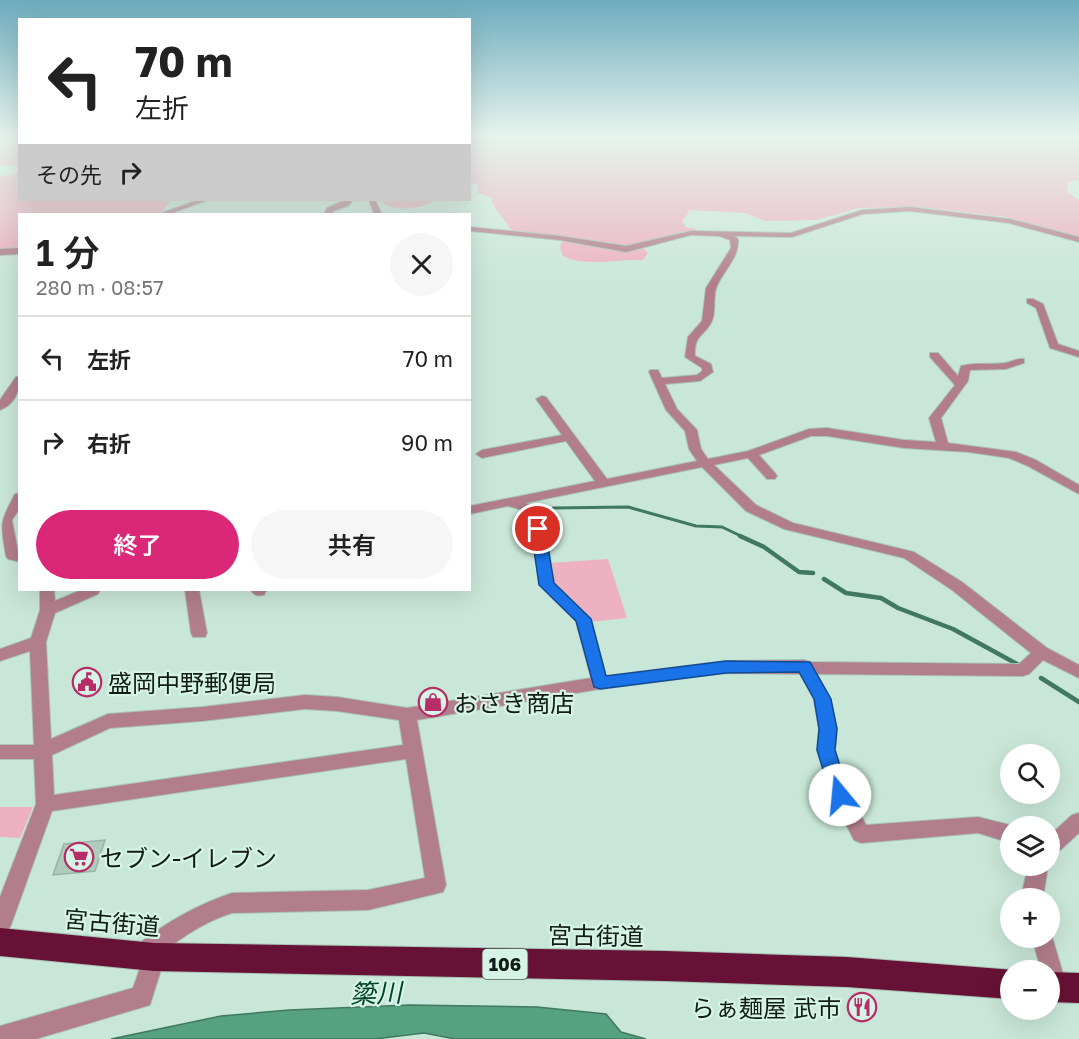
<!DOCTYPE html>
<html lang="ja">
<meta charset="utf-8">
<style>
:root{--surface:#fff;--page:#f6f6f6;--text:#222;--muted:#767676;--line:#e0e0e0;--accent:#db2777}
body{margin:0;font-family:"Golos Text","Noto Sans JP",sans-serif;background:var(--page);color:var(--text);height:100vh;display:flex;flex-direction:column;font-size:22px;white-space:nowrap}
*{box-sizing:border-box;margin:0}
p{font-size:20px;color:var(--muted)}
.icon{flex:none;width:33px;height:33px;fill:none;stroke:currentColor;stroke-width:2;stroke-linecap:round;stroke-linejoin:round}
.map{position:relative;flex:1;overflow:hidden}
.details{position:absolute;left:18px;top:213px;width:453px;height:378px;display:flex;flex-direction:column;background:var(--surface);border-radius:0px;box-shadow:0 6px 24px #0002}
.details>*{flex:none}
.guide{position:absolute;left:18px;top:18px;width:453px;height:183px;border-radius:0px;box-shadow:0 6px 24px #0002;background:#fff;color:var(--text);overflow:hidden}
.tools{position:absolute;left:1000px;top:744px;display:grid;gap:12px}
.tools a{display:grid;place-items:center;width:60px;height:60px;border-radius:50%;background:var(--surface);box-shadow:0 6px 24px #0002;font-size:30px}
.pin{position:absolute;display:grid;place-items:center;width:51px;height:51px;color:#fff;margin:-26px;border:3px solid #fff;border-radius:50%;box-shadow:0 2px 6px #0007}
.me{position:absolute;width:66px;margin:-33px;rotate:343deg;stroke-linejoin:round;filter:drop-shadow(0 0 4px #0008)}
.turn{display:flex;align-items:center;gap:21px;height:126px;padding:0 18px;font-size:27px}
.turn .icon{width:78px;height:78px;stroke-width:2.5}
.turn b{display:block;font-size:42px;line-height:51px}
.then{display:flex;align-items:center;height:57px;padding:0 18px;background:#0003;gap:12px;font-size:22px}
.round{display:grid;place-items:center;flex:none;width:63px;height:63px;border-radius:32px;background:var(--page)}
.overview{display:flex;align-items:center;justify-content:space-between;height:102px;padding:0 18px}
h1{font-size:36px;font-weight:600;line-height:45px}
.primary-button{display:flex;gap:12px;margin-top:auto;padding:12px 18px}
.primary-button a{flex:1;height:69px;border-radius:36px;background:var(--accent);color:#fff;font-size:24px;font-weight:600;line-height:69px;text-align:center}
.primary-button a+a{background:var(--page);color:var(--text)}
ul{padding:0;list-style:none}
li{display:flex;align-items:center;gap:18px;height:84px;padding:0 18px;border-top:2px solid var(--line)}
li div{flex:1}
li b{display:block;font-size:22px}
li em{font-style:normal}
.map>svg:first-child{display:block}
.green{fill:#edb1c2}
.water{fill:#56a180;stroke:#417960;stroke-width:1.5}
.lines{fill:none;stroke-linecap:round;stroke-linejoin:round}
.stream-far1{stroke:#417960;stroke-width:3}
.stream{stroke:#417960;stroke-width:4.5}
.building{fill:#aecbbc;stroke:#98b4a6;stroke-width:1.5}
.minor-casing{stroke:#a8c2b5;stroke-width:2}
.highway-casing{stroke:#a8c2b5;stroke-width:2}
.minor{fill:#b27e8d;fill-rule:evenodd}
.highway{fill:#661135;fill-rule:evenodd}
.route{fill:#1a73e8;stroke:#114b97;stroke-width:1.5}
.labels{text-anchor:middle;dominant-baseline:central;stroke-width:4.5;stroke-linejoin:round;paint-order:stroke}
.shield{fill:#d6f4e5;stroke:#4c5d54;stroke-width:1.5}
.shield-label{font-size:18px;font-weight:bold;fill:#111c16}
.near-poi-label{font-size:24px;fill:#111c16;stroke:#d6f4e5;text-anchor:start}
.near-street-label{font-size:24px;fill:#111c16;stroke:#d6f4e5}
.near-water-label{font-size:26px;font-style:italic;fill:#00432d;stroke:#d6f4e5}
</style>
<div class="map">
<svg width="1079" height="1039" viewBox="0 0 1079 1039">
<rect width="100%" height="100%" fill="#c9e7d8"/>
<!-- green -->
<g class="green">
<path d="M470,137H1079V180L1068,182L1067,192L1079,200V238L1007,217L919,207L860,208L816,220L765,221L745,213L690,210L682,221L686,227L696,229L695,233L642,247L648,253L643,260C619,259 583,267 563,256L560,248L563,238L512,231L493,205L491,197L477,193L478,183L470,184Z"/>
<path d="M0,144H19V164L0,166Z"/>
<path d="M19,169L20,200H170V201L162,212L157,214H20L19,250H0V176L15,175Z"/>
<path d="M380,200H437C422,208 393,215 380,200Z"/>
<path d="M608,559L627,618L590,622L553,583L550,563Z"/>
<path d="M0,807H33L20,838L0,837Z"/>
</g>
<!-- water -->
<path class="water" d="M409,1005L537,1007L606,1014L621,1032L646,1039H455L424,1033L375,1039H111L221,1016L289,1010Z"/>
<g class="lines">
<!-- stream-far1 -->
<path class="stream-far1" d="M553,508L628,507L696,526L722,527L743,537"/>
<!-- stream -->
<g class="stream">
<path d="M740,536L764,547L799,572L813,573"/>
<path d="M824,579L846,593L881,598L898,608L953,629L1017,664"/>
<path d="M1041,678L1079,702"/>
</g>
</g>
<!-- building -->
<path class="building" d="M105,840L95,871L53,875L64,844Z"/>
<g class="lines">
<!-- minor casing -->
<g class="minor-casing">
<g id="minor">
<path d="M198,200H208L169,214H159Z"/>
<path d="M345,200H353L348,206L333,211L332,214H324L327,208Z"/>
<path d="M369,200H375L382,214H374Z"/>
<path d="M910,207L1010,219L1079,237V242L1009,223L910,211L863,214L792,237L734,236L738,239C740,256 724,270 717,286C712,297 717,313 711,323C703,337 694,335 695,356L711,364L713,372L700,381L665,384L677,409L697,430L701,449L708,459L748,451L809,429L827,428L904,440L936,442L929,418L955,385L930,357V353H938L958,376L961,366C976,362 990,365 1005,363C1012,362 1016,358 1024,359V363L1006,369L970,370L968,381L941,418L948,443L1016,452L1036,460L1079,485V494L1028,466L1009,458L969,452L904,448L827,436H811L759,455L775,473L777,476L775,479H767L748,458L714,465L756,505L793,523L914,552L962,582L1047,648L1079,665V678L1043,660L1029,674L1023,676L817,674L830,699L837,728L835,750L849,793L866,825L978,817L1014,826H1011V843L978,833L861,843L854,840L831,795L817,750L819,728L814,699L800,674L726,673L600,689L417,720L446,885L443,892L368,910L232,913C206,921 184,936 163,952L165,957L150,1005L36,1039H0V1026L133,988L142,962L137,961L134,953L137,945C167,922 196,905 232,893L368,890L425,878L406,759L52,811L11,925L7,932L0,935V897L36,804L34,759H0V745H34L30,651L0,661V649L31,638L40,610V590H54L55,601L81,590H100L98,594L55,613L46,642L51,739L108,714L202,707L305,695L337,697L407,708L591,678L576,621L540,585L529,512L508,506L470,514V506L595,481L566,441L482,458L476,454L482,450L562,435L536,399L542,396L546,397L607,479L697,461L689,449L685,431L666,410L649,372L650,370H658L662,378L697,375L702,371V368L685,357L688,337L702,321L706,288L731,248L730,240L719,236L691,235L626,252L560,240L470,231V227L560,236L626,246L691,231L791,233L862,210ZM702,467L746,511L784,529L904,558L952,590L1031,653L1019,664L810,662L804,660L726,661L606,676L591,619L554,583L542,510L540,507L525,503ZM305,709L337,711L399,720L403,745L54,795L52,755L110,728L202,721Z"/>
<path d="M20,248V254L0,255V249Z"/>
<path d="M1027,299H1033L1043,304L1058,344L1079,351V357L1050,348L1036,308L1027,303Z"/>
<path d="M20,376C20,391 15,404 0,410V400L16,377Z"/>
<path d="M20,493V508L12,520L20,562L8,559L6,556C0,522 0,523 15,494Z"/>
<path d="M185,590H199L207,633L205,637H193L191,633Z"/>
<path d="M251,590H266V591L264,595C258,596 254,596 251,590Z"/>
<path d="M1079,813V833L1057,853L1050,856V835L1072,815Z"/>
<path d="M1028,866H1048L1043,898H1023L1022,893Z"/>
<path d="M1050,930L1067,987L1064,995L1056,998L1050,996V970H1041L1032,938H1050Z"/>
</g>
</g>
<!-- highway casing -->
<g class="highway-casing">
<g id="highway">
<path d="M0,928L154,943L665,951L847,957L1014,970H1011V999L847,987L665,981L154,971L0,956Z"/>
<path d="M1050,972L1079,973V1003L1050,1002Z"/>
</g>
</g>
<!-- minor -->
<use href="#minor" class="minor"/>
<!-- highway -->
<use href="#highway" class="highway"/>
</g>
<!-- sky -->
<linearGradient id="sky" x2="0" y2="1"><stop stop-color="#6dacbe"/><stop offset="0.48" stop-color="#e7f4ed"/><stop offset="1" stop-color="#e7f4ed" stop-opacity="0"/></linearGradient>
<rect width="1079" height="283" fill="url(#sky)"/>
<!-- route -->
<path class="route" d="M538,524L545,529L554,583L591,619L606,676L726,661L810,662L831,699L837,729L835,750L849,795L847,801L840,803L833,801L831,795L817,750L819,729L814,699L799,672L726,673L600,689L594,687L576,621L539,585L531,529Z"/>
<!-- icons -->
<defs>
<g id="civic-ring" transform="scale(1.5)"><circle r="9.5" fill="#d6f4e5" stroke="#b82d67" stroke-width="1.5"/><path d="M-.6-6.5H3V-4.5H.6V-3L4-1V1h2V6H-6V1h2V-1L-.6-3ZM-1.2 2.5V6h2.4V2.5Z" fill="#b82d67"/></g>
<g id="shop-ring" transform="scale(1.5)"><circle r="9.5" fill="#d6f4e5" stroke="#b82d67" stroke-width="1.5"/><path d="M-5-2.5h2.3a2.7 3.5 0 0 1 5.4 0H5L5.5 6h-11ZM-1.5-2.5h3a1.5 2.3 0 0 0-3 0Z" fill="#b82d67"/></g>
<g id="supermarket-ring" transform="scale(1.5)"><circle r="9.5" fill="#d6f4e5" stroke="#b82d67" stroke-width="1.5"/><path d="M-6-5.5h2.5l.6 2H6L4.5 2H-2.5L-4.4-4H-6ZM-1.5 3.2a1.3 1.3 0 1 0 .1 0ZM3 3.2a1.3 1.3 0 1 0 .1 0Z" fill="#b82d67"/></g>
<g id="restaurant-ring" transform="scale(1.5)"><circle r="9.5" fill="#d6f4e5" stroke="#b82d67" stroke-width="1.5"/><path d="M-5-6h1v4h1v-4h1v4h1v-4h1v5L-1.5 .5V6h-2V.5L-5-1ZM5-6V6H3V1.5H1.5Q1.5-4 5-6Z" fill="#b82d67"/></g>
</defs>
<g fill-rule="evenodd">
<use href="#civic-ring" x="87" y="682"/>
<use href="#shop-ring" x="433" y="702"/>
<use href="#supermarket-ring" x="79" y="857"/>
<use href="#restaurant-ring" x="862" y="1007"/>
</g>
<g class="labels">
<!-- shield labels -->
<rect class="shield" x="482.5" y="949" width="45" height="30" rx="4.5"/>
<g class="shield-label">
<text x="505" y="964">106</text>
</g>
<!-- near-poi labels -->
<g class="near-poi-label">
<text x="108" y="682">盛岡中野郵便局</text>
<text x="454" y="702">おさき商店</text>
<text x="100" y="857">セブン-イレブン</text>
<text x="841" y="1007" text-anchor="end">らぁ麺屋 武市</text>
</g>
<!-- near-street labels -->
<g class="near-street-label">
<text transform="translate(112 922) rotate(5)">宮古街道</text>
<text transform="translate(596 935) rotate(1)">宮古街道</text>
</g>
<!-- near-water labels -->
<g class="near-water-label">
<text transform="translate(376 993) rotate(-2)">簗川</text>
</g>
</g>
</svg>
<div class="tools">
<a><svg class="icon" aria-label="search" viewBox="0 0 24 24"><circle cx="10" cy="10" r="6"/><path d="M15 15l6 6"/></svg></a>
<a><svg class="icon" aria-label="layers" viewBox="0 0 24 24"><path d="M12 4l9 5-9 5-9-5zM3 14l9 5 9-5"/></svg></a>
<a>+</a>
<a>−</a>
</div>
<div class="pin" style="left:538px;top:529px;background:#d93025"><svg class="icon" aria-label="arrive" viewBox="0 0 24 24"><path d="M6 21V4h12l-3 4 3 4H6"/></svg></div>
<svg class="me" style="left:840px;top:795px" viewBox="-20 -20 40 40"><circle r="19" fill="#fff"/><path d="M0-13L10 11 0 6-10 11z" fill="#1a73e8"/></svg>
<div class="guide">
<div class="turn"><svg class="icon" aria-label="left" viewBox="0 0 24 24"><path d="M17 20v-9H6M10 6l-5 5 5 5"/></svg><div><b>70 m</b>左折</div></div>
<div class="then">その先<svg class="icon" aria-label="right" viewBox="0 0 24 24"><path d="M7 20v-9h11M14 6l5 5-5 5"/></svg></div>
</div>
<section class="details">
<div class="overview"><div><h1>1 分</h1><p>280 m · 08:57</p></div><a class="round"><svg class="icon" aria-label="close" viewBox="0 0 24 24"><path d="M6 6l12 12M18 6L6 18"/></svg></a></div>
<ul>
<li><svg class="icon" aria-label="left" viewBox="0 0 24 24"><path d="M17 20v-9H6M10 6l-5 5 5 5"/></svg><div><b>左折</b></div><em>70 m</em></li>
<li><svg class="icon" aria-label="right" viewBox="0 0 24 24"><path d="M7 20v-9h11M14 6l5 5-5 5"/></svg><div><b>右折</b></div><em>90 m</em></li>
</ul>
<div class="primary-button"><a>終了</a><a>共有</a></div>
</section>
</div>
